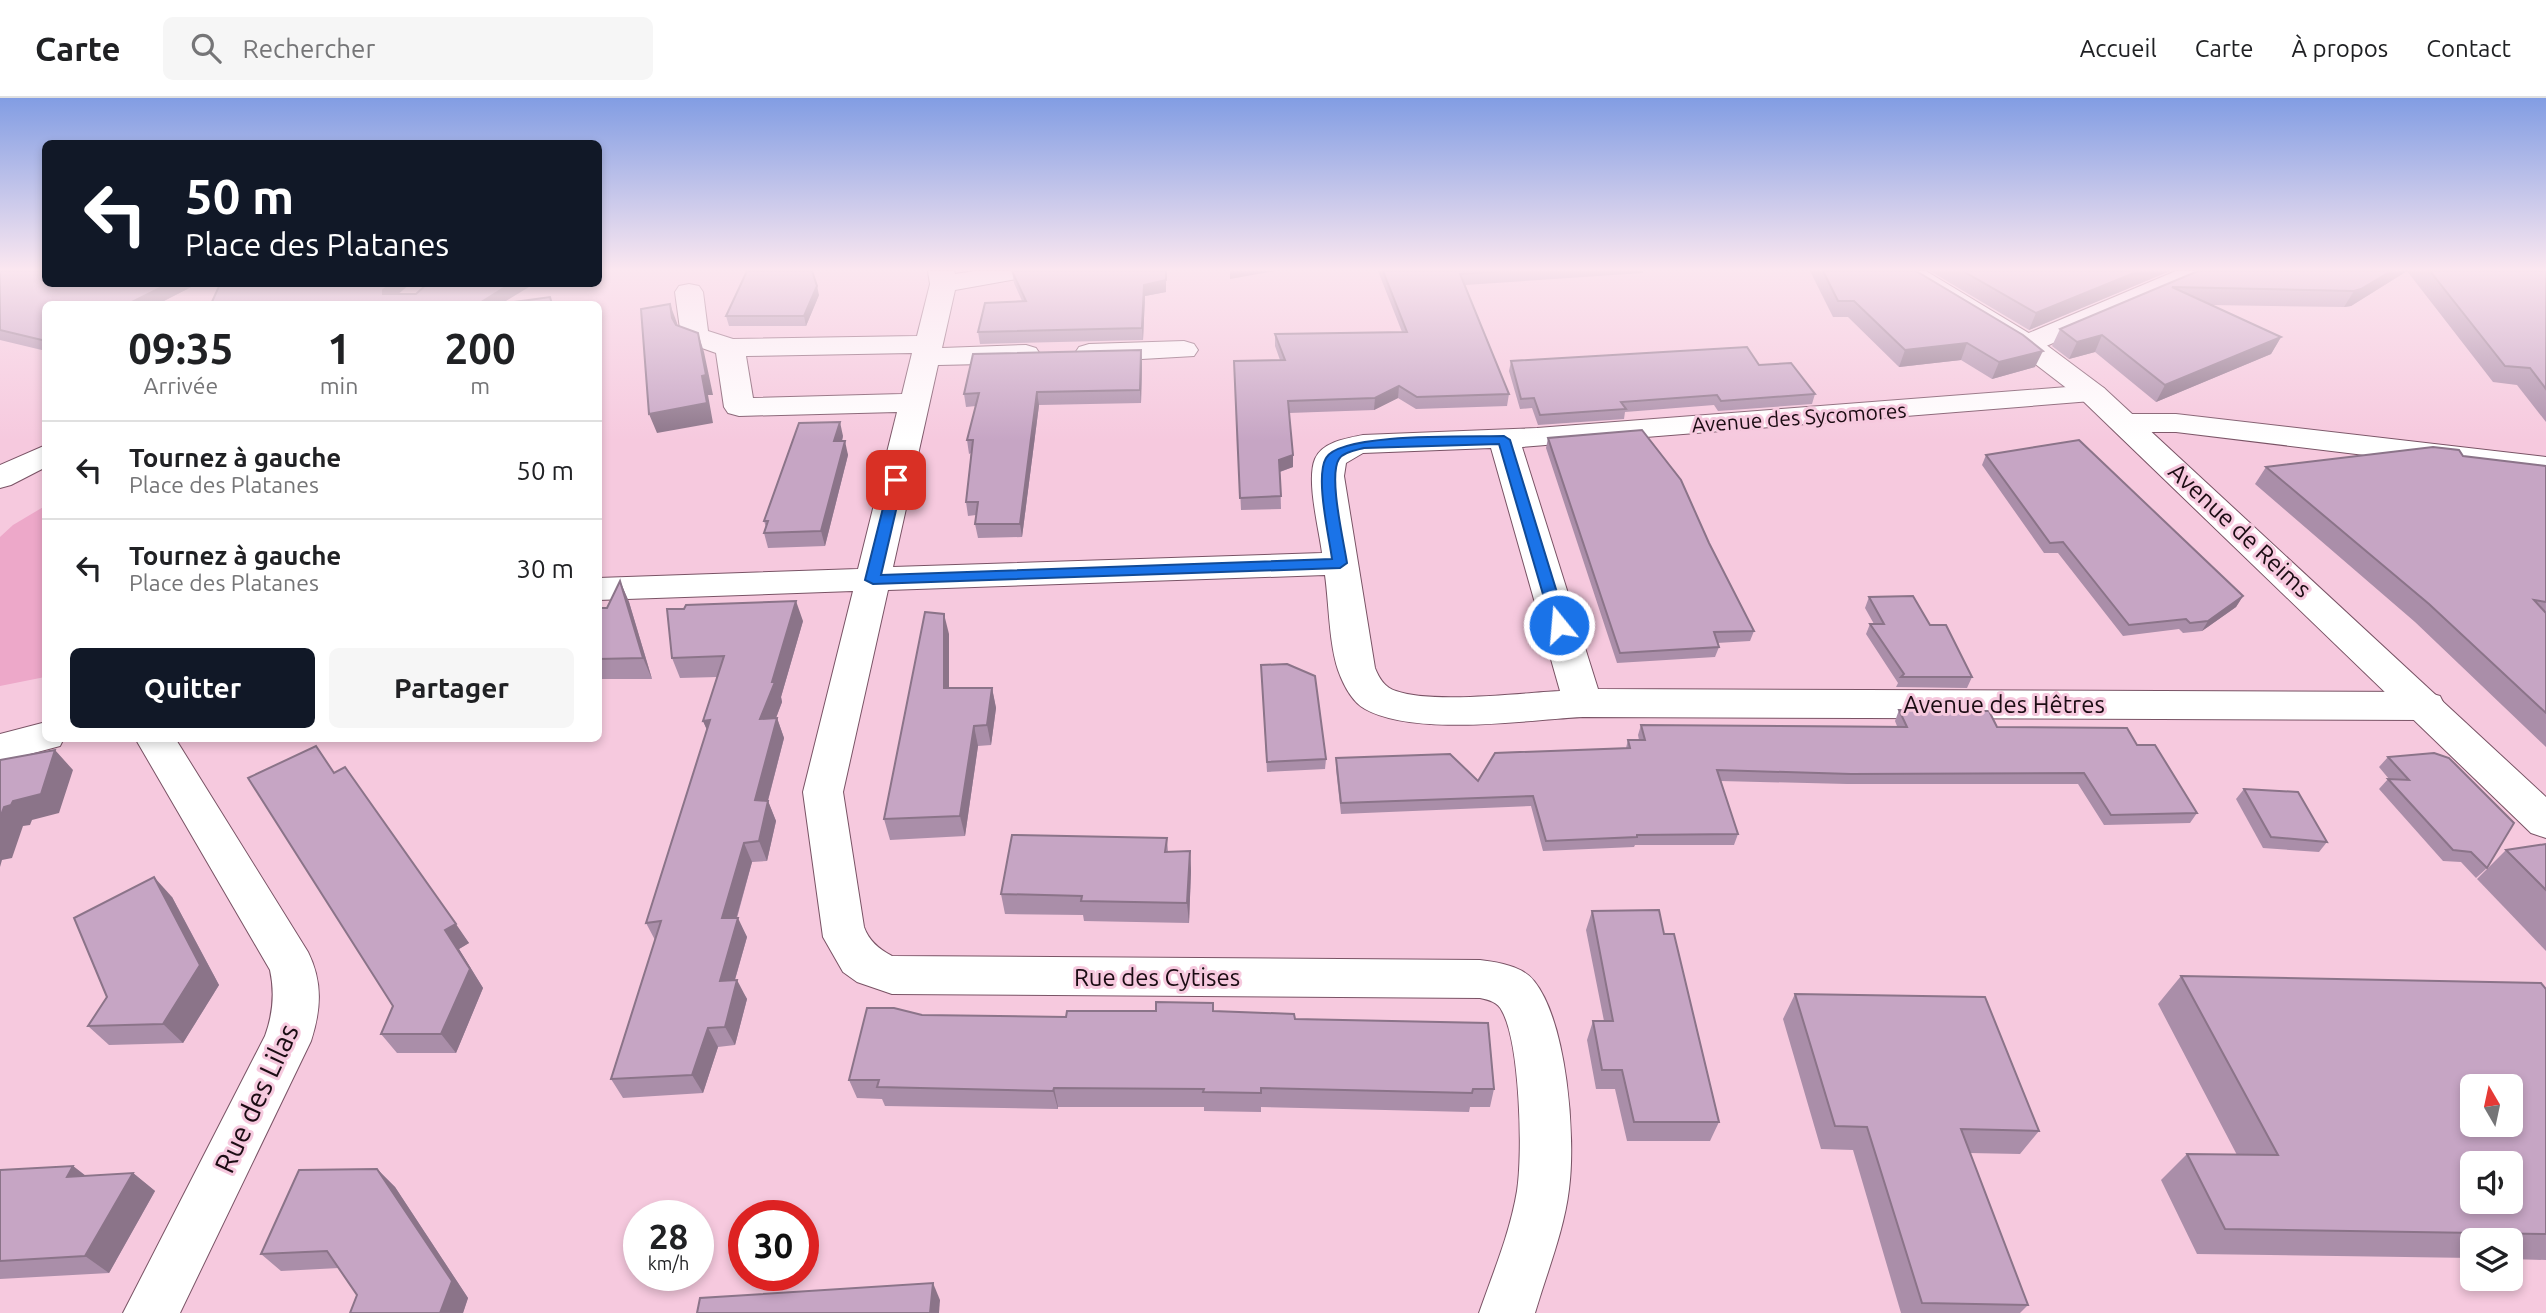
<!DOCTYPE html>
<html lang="fr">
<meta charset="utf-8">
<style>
:root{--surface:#fff;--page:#f6f6f6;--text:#202124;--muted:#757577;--line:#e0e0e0;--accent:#111827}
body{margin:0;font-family:Ubuntu,sans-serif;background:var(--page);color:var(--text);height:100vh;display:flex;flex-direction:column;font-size:26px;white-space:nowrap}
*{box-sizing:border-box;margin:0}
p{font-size:23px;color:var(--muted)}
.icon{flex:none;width:38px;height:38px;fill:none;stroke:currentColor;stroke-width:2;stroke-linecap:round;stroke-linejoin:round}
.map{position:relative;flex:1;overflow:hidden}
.sheet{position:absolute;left:42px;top:203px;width:560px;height:441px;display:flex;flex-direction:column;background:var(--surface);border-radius:10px;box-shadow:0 4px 10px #0003}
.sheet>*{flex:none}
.hud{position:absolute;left:42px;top:42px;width:560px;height:147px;border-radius:10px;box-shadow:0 4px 10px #0003;background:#111827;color:#fff;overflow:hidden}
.needle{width:46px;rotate:351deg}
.buttons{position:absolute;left:2460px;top:976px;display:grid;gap:14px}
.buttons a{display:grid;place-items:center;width:63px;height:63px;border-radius:10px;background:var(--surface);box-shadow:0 4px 10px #0003;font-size:35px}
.speed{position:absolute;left:623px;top:1102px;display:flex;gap:14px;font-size:35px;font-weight:700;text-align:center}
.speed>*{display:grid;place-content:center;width:91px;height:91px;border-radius:50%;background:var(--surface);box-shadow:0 4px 10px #0003;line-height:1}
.speed small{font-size:18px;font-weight:400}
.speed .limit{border:10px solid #d22;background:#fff;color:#111}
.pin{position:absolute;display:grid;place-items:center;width:60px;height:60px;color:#fff;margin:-30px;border-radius:14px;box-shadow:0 4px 10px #0006}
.me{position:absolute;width:77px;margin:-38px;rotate:343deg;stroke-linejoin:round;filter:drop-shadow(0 0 5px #0008)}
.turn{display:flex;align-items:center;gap:24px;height:147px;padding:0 28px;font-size:32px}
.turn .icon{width:91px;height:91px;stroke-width:2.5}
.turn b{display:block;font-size:49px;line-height:60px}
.eta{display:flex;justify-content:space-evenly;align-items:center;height:119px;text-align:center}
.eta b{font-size:42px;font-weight:700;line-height:49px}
.action{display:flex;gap:14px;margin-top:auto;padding:14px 28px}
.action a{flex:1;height:80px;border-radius:10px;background:var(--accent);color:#fff;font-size:28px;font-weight:700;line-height:80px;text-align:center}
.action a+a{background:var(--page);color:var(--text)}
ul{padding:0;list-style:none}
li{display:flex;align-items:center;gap:21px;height:98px;padding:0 28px;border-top:2px solid var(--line)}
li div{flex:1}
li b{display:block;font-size:26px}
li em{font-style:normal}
header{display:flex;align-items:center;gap:42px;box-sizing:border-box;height:98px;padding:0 35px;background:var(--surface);border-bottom:2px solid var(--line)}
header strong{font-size:33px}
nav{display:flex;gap:38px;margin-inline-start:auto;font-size:24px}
.search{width:490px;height:63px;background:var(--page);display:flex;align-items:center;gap:18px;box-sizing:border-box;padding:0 24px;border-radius:10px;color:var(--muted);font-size:26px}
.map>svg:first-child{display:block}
.green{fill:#eda8c9}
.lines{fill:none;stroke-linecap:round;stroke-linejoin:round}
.minor-casing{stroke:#795365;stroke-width:2}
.tertiary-casing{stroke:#795365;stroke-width:2}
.minor{fill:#fff;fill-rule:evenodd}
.tertiary{fill:#fff;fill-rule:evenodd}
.wall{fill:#aa8ea9}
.shaded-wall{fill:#8b7489}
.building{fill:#c6a5c4;stroke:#8b7489;stroke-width:2;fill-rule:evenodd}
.route{fill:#1a73e8;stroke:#114b97;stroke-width:2}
.labels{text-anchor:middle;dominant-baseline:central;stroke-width:6;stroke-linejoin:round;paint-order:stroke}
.far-street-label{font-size:21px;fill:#1b0c13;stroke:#f6c9de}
.street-label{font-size:24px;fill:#1b0c13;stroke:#f6c9de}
.near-street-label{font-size:28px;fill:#1b0c13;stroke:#f6c9de}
</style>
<header>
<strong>Carte</strong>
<div class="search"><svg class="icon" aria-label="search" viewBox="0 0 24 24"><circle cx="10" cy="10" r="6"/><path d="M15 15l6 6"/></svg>Rechercher</div>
<nav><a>Accueil</a><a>Carte</a><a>À propos</a><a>Contact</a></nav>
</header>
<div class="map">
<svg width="2546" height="1215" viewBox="0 0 2546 1215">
<rect width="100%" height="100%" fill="#f6c9de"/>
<!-- green -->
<path class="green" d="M45,408V579L0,588V439L13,427Z"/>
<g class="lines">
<!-- minor casing -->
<g class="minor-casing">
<g id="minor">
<path d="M928,173H954L955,176L975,173H1032L1028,179L955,192L942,250L1026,247L1036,250L1040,256L1036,262L1026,265L938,267L893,469L1322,455C1319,431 1306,382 1315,361C1322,344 1347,340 1363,337L1537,330L2093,287L2104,290L2108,296L2104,302L1522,349L1598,591L2426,594L2440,598L2445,608L2440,618L2426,622L1583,619C1526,622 1415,639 1365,611C1352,604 1343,586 1338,572C1329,545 1329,506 1325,477L888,492L843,694L864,829C869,843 879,851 892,858L1480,862C1497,864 1523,868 1534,883C1567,924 1576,1039 1569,1091C1564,1133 1547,1174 1535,1215H1479C1493,1175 1510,1135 1517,1093C1523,1055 1520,945 1502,913C1498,904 1489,902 1480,900L892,896L857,884L843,874L823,839L803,694L853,493L598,502V480L858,471L897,314L739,318L728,315L724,309L716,255L685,244L681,238L675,194L679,188L689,186L699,188L703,194L708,233L733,241L917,238L930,186ZM912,255L902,296L753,300L746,258ZM1491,350L1560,593C1520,595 1433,606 1396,593C1385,590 1379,580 1375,570L1344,378L1346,365L1363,355Z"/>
<path d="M2176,173H2210L2206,179L2037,252L2027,255L2017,252L2013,246L2017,240Z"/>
<path d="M1184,243L1194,246L1198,252L1194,258L1089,264L1079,261L1075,255L1079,249L1089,246Z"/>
<path d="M2127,316H2176L2546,359V379L2176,334H2127L2116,332L2112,325L2116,318Z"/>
<path d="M46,347V369L11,387L0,390V367Z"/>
<path d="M46,624V640H64L60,648L0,664V636Z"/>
<path d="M135,640H175L308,854C323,884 321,912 311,943L180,1215H123L265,938C273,916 275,895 270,872Z"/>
</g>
</g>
<!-- tertiary casing -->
<g class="tertiary-casing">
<path id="tertiary" d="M1895,173H1926L2037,240L2104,290L2546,699V740L2531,735L2082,302L2017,252L1899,179Z"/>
</g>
<!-- minor -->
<use href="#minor" class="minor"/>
<!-- tertiary -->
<use href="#tertiary" class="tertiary"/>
</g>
<!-- wall -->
<g class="wall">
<path d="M0,173L46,186H197L158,206H46V253L0,242Z"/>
<path d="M1012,173L1166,194L1145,198L1143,242L980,246L978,234L1022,203L1014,185Z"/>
<path d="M1378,173H1643V175L1465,187L1509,296L1507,308L1416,311L1398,300L1374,312L1289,315L1293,369L1280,374L1281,411L1241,412L1234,263L1280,262L1275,248V236L1402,234Z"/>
<path d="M1810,173H1916L2035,269L1992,281L1961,262L1899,269L1848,219H1833Z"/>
<path d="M1930,173H2170L2029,232Z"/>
<path d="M2198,173H2546V324L2517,287L2493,284L2407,173L2351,208L2344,209L2210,207L2281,239L2271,256L2156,304L2095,254L2069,261L2052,248L2060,231Z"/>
<path d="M819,197L806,228H729L726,218Z"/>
<path d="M1141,252L1142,265L1141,305L1039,307L1022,439L978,440L975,426L976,417L968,418L966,404L971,355L969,356L967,342L976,308L966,309L964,296Z"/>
<path d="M1511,263L1759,267L1815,296L1812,306L1718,313L1714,307L1625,314L1624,321L1538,327L1532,310L1520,311L1509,273Z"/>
<path d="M843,338L842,343L848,357L825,448L768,450L764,435L766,429L764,423Z"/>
<path d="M1548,340L1709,445L1754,533L1750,543L1717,545L1719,549L1715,559L1617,565L1546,350Z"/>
<path d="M1986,357L2243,498L2236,509L2202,533L2183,535L2179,531L2123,538L2058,455H2044L1982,367Z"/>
<path d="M2463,358L2546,368V649L2415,524L2255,386L2266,369Z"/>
<path d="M620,483L629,504L652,581H598V510H607Z"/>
<path d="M1869,499L1972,579L1967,590L1896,589L1898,585L1866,536L1870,526H1874L1865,510Z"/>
<path d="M803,523L781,599L782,604L776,620H777L784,640L768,703L776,723L767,763L752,764L737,820L747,839L735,882L747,901L735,947L718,949L703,995L623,1000L611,981L655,842L646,825L707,632L703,623L717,579L680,580L672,560Z"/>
<path d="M949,536V590H992L996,610L991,647L978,648L965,738L890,742L884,721Z"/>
<path d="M1261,567L1326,661L1325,671L1267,674Z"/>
<path d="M1899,612L1997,629L2137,647L2197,715L2190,725L2104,727L2078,686H1847L1720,683L1738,736L1734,747H1635L1634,749L1543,753L1531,708L1341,716L1336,671V660L1478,683L1626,650L1628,642H1639L1638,637L1641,627L1897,628L1895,623Z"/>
<path d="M2434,655L2487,770L2476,780L2461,764L2443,763L2379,691L2388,681H2389L2379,669L2388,659Z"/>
<path d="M335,674L469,845L459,851L483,890L456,955H397L381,936L393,908Z"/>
<path d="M2244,691L2327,744L2319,754L2263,750L2236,701Z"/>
<path d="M1167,740L1168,754L1190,753L1191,773L1189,825L1084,823L1083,817L1005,816L1001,796Z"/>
<path d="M2546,746V853L2477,781L2506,752Z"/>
<path d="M172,799L219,887L183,945L109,947L88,928Z"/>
<path d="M1592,813L1664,836L1719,1024L1710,1043H1627L1615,991H1596L1587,942L1593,923H1604L1586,832Z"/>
<path d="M2181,878L2546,891V1162L2511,1161V1143H2473V1160L2197,1156L2161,1082L2187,1056L2237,1057L2158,906Z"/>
<path d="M1795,896L2039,1033L2020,1056L1970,1055L2028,1207L2020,1215H1901L1853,1052L1821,1051L1783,921Z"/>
<path d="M1213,905L1214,913L1295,921L1494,991L1490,1009H1470L1469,1014L1261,1009V1014L1204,1013V1009H1058V1011L885,1008L882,1001L857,1000L849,982L922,917L1066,919L1156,913Z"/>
<path d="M73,1068L86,1078L133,1075L155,1093L109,1175L0,1181V1072Z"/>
<path d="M377,1071L395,1089L468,1200L463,1215H350L357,1197L339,1170L281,1173L261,1156Z"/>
</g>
<!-- shaded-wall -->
<g class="shaded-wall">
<path d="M1166,173V194L1145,198L1143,242L1142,230L1144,187Z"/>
<path d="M1230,173H1275L1230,181Z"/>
<path d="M2139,173H2170L2029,232L2036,215Z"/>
<path d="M2391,173H2407L2351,208L2344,209L2354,193Z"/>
<path d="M168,186H197L158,206H128Z"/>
<path d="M391,186H410L389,204L383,196V192Z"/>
<path d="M510,186H534L501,206H478Z"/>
<path d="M817,188L819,197L806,228L804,218Z"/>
<path d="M670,206L677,225L678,238L672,220Z"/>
<path d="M698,235L704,254L713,297H708L713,325L657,335L649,316L702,278Z"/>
<path d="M2102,237L2095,254L2069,261L2077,244Z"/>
<path d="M2281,239L2271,256L2156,304L2165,287Z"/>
<path d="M1967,245L1961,262L1899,269L1905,252Z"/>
<path d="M1141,252L1142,265L1141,305L1140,292Z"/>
<path d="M2043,253L2035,269L1992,281L1999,264Z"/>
<path d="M1399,288L1398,300L1374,312L1375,300Z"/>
<path d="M1037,294L1039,307L1022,439L1020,426Z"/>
<path d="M840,324L843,338L838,358L834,343Z"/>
<path d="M845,343L848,357L825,448L821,433Z"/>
<path d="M1293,357V369L1279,374V362Z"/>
<path d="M620,483L629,504L652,581L643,560Z"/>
<path d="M2243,498L2236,509L2202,533L2208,523Z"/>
<path d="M796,503L803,523L781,599L782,604L768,641L760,621Z"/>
<path d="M944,516L949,536V610L944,590Z"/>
<path d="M992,590L996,610L991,647L987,627Z"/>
<path d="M777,620L784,640L763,721L755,702Z"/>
<path d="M710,622L712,643L703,623Z"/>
<path d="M974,628L978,648L965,738L960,718Z"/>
<path d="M55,652L73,672L59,715L32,722L30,727L23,728L12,760L2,762L0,769V720L4,709L13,703Z"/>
<path d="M768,703L776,723L767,763L759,743Z"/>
<path d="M744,745L752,764L731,839L722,820Z"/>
<path d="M1190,753L1191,773L1189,825L1187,805Z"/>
<path d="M154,779L172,799L219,887L183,945L163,926Z"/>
<path d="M738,820L747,839L729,902L720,883Z"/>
<path d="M456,826L469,845L459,851L483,890L456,955L441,936L445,832Z"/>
<path d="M737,882L747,901L735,947L725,929Z"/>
<path d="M708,930L718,949L703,995L692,977Z"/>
<path d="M1054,990L1058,1009V1011L1053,993Z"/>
<path d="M73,1068L96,1086L67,1079Z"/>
<path d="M377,1071L395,1089L468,1200L463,1215H440Z"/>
<path d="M133,1075L155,1093L109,1175L85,1158Z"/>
<path d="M933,1185L940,1202L939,1215H930Z"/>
</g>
<!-- building -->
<g class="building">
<path d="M0,173H46V186H168L128,206H46V243L0,232Z"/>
<path d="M747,173H812L817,188L804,218H726Z"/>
<path d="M1012,173H1166V182L1144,187L1142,230L978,234L985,205L1026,203Z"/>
<path d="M1383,173H1509L1460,176L1509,296L1417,299L1399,288L1375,300L1288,303L1293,357L1279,362L1281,398L1240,400L1234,263L1285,262L1275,236L1407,234Z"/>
<path d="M1823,173H1916L2023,237L2043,253L1999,264L1967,245L1905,252L1854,203H1838Z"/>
<path d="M1963,173H2139L2036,215Z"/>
<path d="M2198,173H2391L2361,191L2354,193L2172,189L2281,239L2165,287L2102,237L2077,244L2060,231Z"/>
<path d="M2430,173H2546V291L2530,270L2505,268Z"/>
<path d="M220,186H391L383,192V196H416L427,186H510L478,206H211Z"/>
<path d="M550,199L552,206H500Z"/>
<path d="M670,206L672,220L676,227L698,235L706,277L702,278L707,305L649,316L641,211Z"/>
<path d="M1747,249L1759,267L1791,265L1815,296L1721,303L1717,297L1621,304L1626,311L1540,317L1534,300L1521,301L1511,263Z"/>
<path d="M1141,252L1140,292L1037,294L1020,426H975L978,404H966L973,342H967L979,295L964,296L973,256Z"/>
<path d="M840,324L834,343H845L821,433L764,435L768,423H764L799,325Z"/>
<path d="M1642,332L1681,382L1709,445L1754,533L1714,534L1719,549L1620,555L1548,340Z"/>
<path d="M2079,342L2243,498L2208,523L2190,525L2186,521L2129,527L2063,444L2050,445L1986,357Z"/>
<path d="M2433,349L2459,352L2463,358L2546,368V504L2534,502L2546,515V615L2429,506L2266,369Z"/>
<path d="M620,483L643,560L598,561V510H607Z"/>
<path d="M1913,498L1930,527H1946L1972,579H1901L1904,576L1870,526H1884L1869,499Z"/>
<path d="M796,503L772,584H775L760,621L777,620L755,702L768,703L759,743L744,745L722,820H738L720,883L737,882L725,929L708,930L692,977L611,981L661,823L646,825L710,622L703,623L724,558L672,560L667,511H684L686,507Z"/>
<path d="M925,514L944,516V590H992L987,627L974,628L960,718L884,721Z"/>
<path d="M1287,566L1315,578L1326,661L1267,664L1261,567Z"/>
<path d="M1899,612L1989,613L1997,629L2127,630L2137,647H2155L2197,715L2111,717L2084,675L1851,676L1717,672L1738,736L1637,737V739L1546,743L1533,698L1341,705L1336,660L1450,656L1478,683L1495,655L1630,650L1628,642H1645L1641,627L1907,629Z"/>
<path d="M316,648L334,675L345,669L456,826L445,832L470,871L441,936H381L393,908L248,680Z"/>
<path d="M55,652L41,696L13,703L11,707L4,709L0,720V662Z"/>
<path d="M2434,655L2449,660L2514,725L2487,770L2471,754L2453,752L2388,681L2409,682L2388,659Z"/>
<path d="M2244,691L2298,694L2327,744L2271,739Z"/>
<path d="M1012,737L1167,740L1165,754L1190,753L1187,805L1081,803L1082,798L1001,796Z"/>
<path d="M2546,746V792L2506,752Z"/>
<path d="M154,779L200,867L163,926L88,928L107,899L74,820Z"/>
<path d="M1659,812L1664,836H1674L1719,1024H1634L1622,972H1602L1593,923H1613L1592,813Z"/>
<path d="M2181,878L2541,885L2546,891V1136L2225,1131L2187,1056L2278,1057ZM2473,989H2511V1027H2473ZM2473,1066H2511V1104H2473Z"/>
<path d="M1795,896L1985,899L2039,1033L1961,1031L2028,1207L1922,1205L1867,1029L1835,1028Z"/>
<path d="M1156,904L1213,905V913L1294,916L1295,921L1488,925L1494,991H1473L1472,995L1261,990V995L1203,994L1204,991L1054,990L1053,993L877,989L879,982H849L867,910H894L922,917L1066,919L1067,913H1156Z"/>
<path d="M73,1068L67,1079L133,1075L85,1158L0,1163V1072Z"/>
<path d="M377,1071L452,1183L440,1215H350L357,1197L327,1153L261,1156L299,1072Z"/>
<path d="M933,1185L930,1215H697L700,1200Z"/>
</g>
<!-- sky -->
<linearGradient id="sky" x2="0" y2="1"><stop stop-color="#829de3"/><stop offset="0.5" stop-color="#fbe7f0"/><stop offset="1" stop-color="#fbe7f0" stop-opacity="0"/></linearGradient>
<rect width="2546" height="343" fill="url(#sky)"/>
<!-- route -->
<path class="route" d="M1504,338L1510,342L1567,527L1565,531H1554L1552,527L1499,346L1364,350C1357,352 1343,354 1339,361C1328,378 1344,444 1347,465L1340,470L873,486L865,482L890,382L896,378L903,382L881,477L1332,461C1329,438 1315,379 1326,360C1340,334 1473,339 1504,338Z"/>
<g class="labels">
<!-- far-street labels -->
<g class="far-street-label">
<text transform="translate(1799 319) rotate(-4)">Avenue des Sycomores</text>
</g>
<!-- street labels -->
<g class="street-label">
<text transform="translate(2240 432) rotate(43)">Avenue de Reims</text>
<text x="2004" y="606">Avenue des Hêtres</text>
<text x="1157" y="879">Rue des Cytises</text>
</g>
<!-- near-street labels -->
<g class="near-street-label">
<text transform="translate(256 1000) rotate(-65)">Rue des Lilas</text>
</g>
</g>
</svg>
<div class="buttons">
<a><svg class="needle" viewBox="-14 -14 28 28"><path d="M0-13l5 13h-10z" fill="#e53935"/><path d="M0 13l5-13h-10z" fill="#757577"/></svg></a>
<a><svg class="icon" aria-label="sound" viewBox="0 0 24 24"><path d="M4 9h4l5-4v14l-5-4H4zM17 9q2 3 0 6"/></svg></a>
<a><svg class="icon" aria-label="layers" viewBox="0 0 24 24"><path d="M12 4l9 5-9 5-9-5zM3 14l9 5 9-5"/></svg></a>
</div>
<div class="speed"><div>28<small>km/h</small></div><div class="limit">30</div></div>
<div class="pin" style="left:896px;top:382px;background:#d93025"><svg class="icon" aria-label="arrive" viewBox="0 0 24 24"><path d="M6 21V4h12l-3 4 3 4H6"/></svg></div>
<svg class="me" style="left:1559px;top:527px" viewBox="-20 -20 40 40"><circle r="17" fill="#1a73e8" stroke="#fff" stroke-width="3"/><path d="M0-11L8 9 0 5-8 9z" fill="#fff"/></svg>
<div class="hud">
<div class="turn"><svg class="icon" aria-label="left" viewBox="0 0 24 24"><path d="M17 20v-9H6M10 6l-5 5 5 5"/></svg><div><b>50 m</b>Place des Platanes</div></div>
</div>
<section class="sheet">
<div class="eta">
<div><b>09:35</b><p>Arrivée</p></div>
<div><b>1</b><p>min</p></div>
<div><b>200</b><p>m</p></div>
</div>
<ul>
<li><svg class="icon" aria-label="left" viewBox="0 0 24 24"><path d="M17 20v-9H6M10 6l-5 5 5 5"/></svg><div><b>Tournez à gauche</b><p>Place des Platanes</p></div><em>50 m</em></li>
<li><svg class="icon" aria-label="left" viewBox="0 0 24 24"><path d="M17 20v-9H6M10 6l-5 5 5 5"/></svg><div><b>Tournez à gauche</b><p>Place des Platanes</p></div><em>30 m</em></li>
</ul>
<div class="action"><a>Quitter</a><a>Partager</a></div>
</section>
</div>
